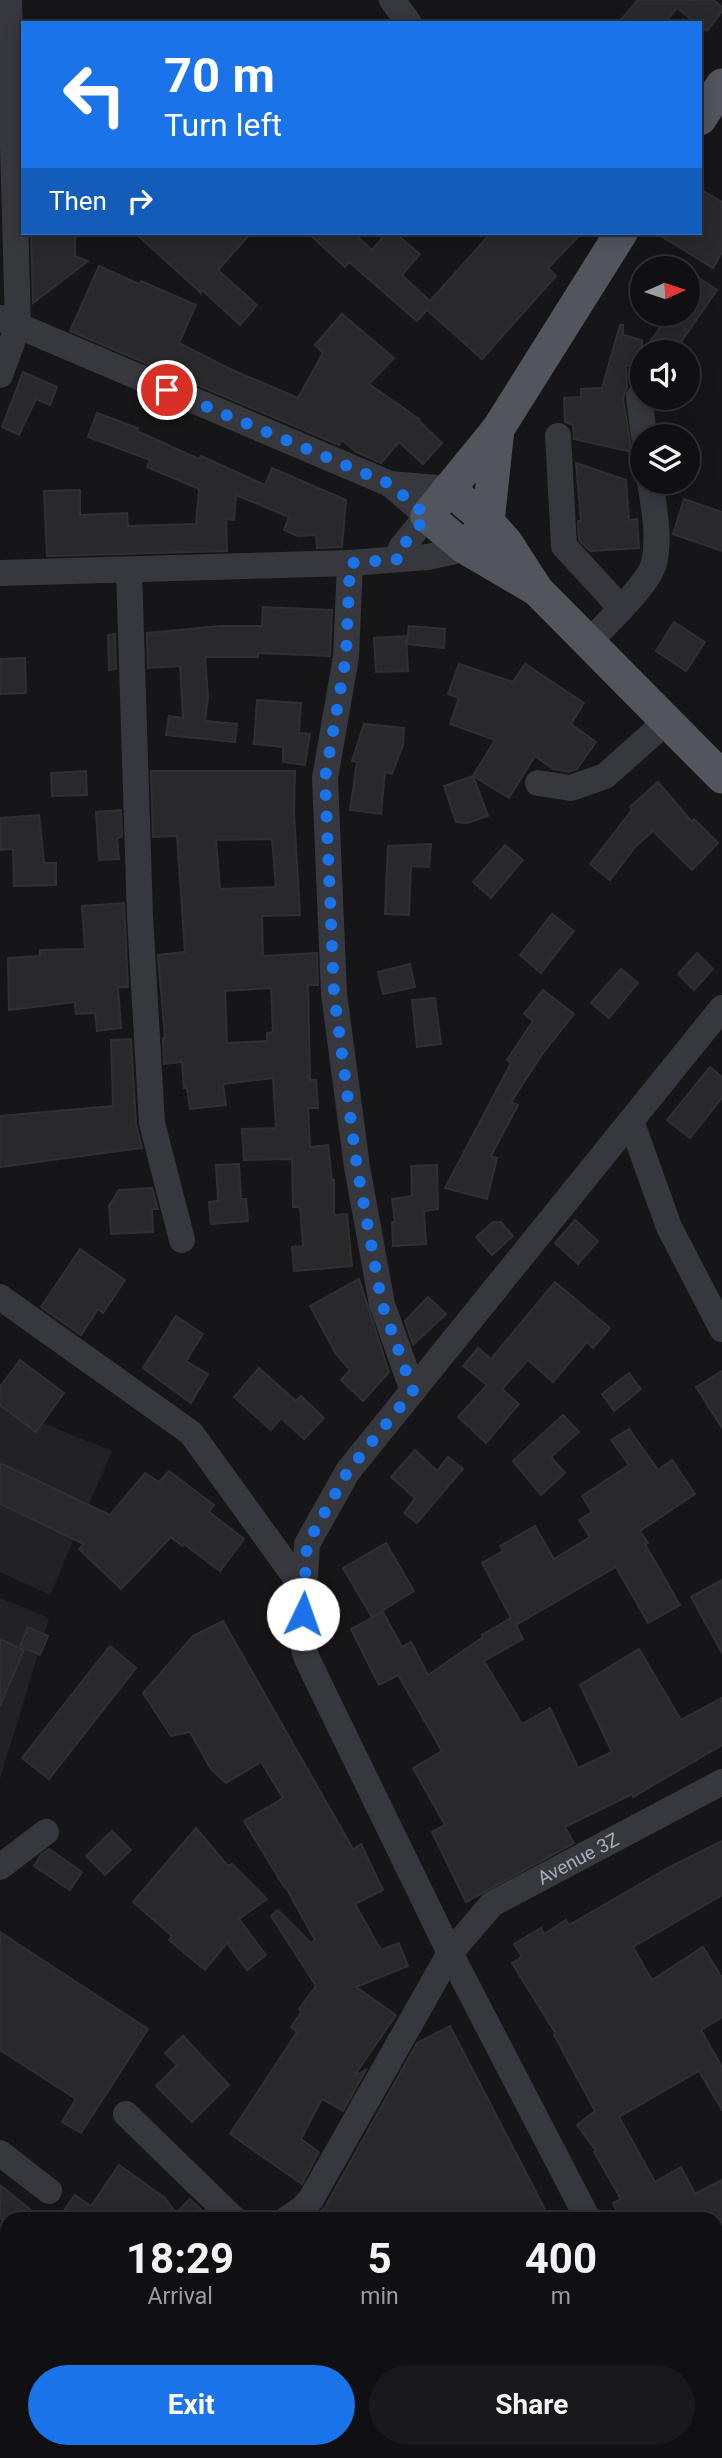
<!DOCTYPE html>
<style>
:root{--surface:#101012;--page:#19191b;--text:#f1f3f6;--muted:#9c9d9f;--line:#303032;--accent:#1a73e8}
body{margin:0;font-family:Roboto,sans-serif;background:var(--page);color:var(--text);height:100vh;display:flex;flex-direction:column;font-size:26px;white-space:nowrap}
*{box-sizing:border-box;margin:0}
p{font-size:23px;color:var(--muted)}
.icon{flex:none;width:38px;height:38px;fill:none;stroke:currentColor;stroke-width:2;stroke-linecap:round;stroke-linejoin:round}
.map{position:relative;flex:1;overflow:hidden}
.sheet{position:absolute;left:0px;top:2212px;width:723px;height:247px;display:flex;flex-direction:column;background:var(--surface);border-radius:21px 21px 0 0;box-shadow:0 4px 18px #0003,0 0 0 2px var(--line)}
.sheet>*{flex:none}
.top-card{position:absolute;left:21px;top:21px;width:681px;height:214px;border-radius:0px;box-shadow:0 4px 18px #0003,0 0 0 2px var(--line);background:#1a73e8;color:#fff;overflow:hidden}
.needle{width:46px;rotate:87deg}
.controls{position:absolute;left:630px;top:256px;display:grid;gap:14px}
.controls a{display:grid;place-items:center;width:70px;height:70px;border-radius:50%;background:var(--surface);box-shadow:0 4px 18px #0003,0 0 0 2px var(--line);font-size:35px}
.pin{position:absolute;display:grid;place-items:center;width:60px;height:60px;color:#fff;margin:-30px;border:4px solid #fff;border-radius:50%;box-shadow:0 2px 7px #0007}
.me{position:absolute;width:77px;margin:-38px;rotate:3deg;stroke-linejoin:round;filter:drop-shadow(0 0 5px #0008)}
.turn{display:flex;align-items:center;gap:24px;height:147px;padding:0 28px;font-size:32px}
.turn .icon{width:91px;height:91px;stroke-width:2.5}
.turn b{display:block;font-size:49px;line-height:60px}
.then{display:flex;align-items:center;height:66px;padding:0 28px;background:#0003;gap:14px;font-size:26px}
.eta{display:flex;justify-content:space-evenly;align-items:center;height:119px;text-align:center}
.eta b{font-size:42px;font-weight:700;line-height:49px}
.primary-button{display:flex;gap:14px;margin-top:auto;padding:14px 28px}
.primary-button a{flex:1;height:80px;border-radius:42px;background:var(--accent);color:#fff;font-size:28px;font-weight:700;line-height:80px;text-align:center}
.primary-button a+a{background:var(--page);color:var(--text)}
.map>svg:first-child{display:block}
.built{fill:#222225}
.building{fill:#29292c;stroke:#303034;stroke-width:2;fill-rule:evenodd}
.lines{fill:none;stroke-linecap:round;stroke-linejoin:round}
.minor{stroke:#37383e;stroke-width:26}
.major{stroke:#53555d;stroke-width:33}
.route{stroke:#1a73e8;stroke-width:12;stroke-dasharray:0 21.6}
.labels{text-anchor:middle;dominant-baseline:central;stroke-width:7;stroke-linejoin:round;paint-order:stroke}
.street-label{font-size:19px;fill:#a8adb9;stroke:#111113}
</style>
<div class="map">
<svg width="722" height="2458" viewBox="0 0 722 2458">
<rect width="100%" height="100%" fill="#161618"/>
<!-- built -->
<g class="built">
<path d="M0,1406L112,1451L50,1595L0,1572Z"/>
<path d="M0,1598L49,1618L0,1779Z"/>
<path d="M100,2452H633L629,2458H103Z"/>
</g>
<!-- building -->
<g class="building">
<path d="M638,0H713L722,7V11L707,31L700,26V23H696L677,8L665,23H618Z"/>
<path d="M700,189L722,202V252L713,268L656,233H700Z"/>
<path d="M31,233H75V256L88,261L33,303Z"/>
<path d="M135,233H251L218,270L257,305L240,325L202,290L201,293Z"/>
<path d="M308,233H354L372,250L387,233H395L420,254L402,275L430,301L491,233H582L548,268L556,276L482,359L427,310L417,321L349,262L345,267Z"/>
<path d="M99,266L139,284L141,281L196,305L179,343L228,368L298,398L323,353L315,345L342,314L394,358L369,384L419,419L418,420L442,443L423,464L399,442L381,463L356,452L342,440L339,445L70,331Z"/>
<path d="M696,276L717,290L674,352H643L670,313H688V287Z"/>
<path d="M620,325H623V335L642,340V370L626,365L627,387L623,399L632,452L574,439L573,425L565,422L564,398L581,397V389L602,388Z"/>
<path d="M23,372L57,387L50,405L36,399L19,435L2,427Z"/>
<path d="M97,413L138,428L137,431L199,459L201,456L265,485L272,468L346,500L342,547L317,548L316,535L298,536L284,530L289,517L236,495L234,520L226,519L227,551L47,556L44,491L80,490V515L127,513L128,526L196,524L199,489L147,467L150,460L88,437Z"/>
<path d="M576,463L626,480L629,520L637,519L639,548L590,551L579,540L578,521H581Z"/>
<path d="M684,499L722,512V551L673,534Z"/>
<path d="M263,607L332,610L330,656L258,653V657H205L208,697L205,721L237,724L235,742L166,735L169,716L183,718L180,666L148,668L147,633L221,626H262Z"/>
<path d="M674,622L705,642L686,671L656,651Z"/>
<path d="M409,626L445,629L444,648L407,644Z"/>
<path d="M115,634L116,669L109,670L108,635Z"/>
<path d="M406,636L408,671L376,672L374,638Z"/>
<path d="M25,658L26,693L0,694V659Z"/>
<path d="M459,664L513,682L525,664L584,703L571,724L596,742L577,769L569,772L553,769L535,756L509,798L473,776L495,740L450,724L459,698L448,694Z"/>
<path d="M257,700L301,703L299,733L310,734L305,765L283,762V747L254,744Z"/>
<path d="M364,724L404,728L403,745L392,774L385,772L381,814L350,810L357,762L352,761Z"/>
<path d="M86,771L87,795L52,796L51,773Z"/>
<path d="M151,771H295L294,813L300,915L262,916L263,956L317,953L318,985H308L310,1080H316L318,1108H308L310,1147L328,1145L332,1180H334V1215L347,1214L352,1266L294,1271L292,1247L303,1246L300,1207H293L292,1159L244,1160L242,1129L276,1128L273,1078L223,1084L226,1105L190,1109L187,1088H184L182,1062L164,1064L163,1038H165L158,955L185,952L177,836L153,837ZM272,839L276,887L220,889L216,840ZM271,988L273,1032L267,1033V1041L227,1043L225,991Z"/>
<path d="M473,776L488,816L467,823L456,822L444,786Z"/>
<path d="M658,782L692,822L694,819L718,843L692,870L653,831L636,846L610,880L590,864L632,810L630,807Z"/>
<path d="M121,810L122,837L117,838L119,859L99,860L96,812Z"/>
<path d="M39,815L44,863H56V885L14,886L13,849L1,850L0,818Z"/>
<path d="M431,844L429,867L411,866L409,915L385,914L388,846Z"/>
<path d="M505,845L523,860L491,898L473,882Z"/>
<path d="M124,903L128,987H118L121,1028L97,1031L95,1013L76,1014L75,1002L9,1010L8,958L40,956V950L85,949L82,906Z"/>
<path d="M552,914L574,931L541,973L520,955Z"/>
<path d="M697,953L713,969L694,990L678,974Z"/>
<path d="M410,964L415,987L383,994L378,972Z"/>
<path d="M621,969L638,983L609,1018L591,1003Z"/>
<path d="M543,990L574,1014L543,1053L511,1102L518,1105L491,1156L497,1158L487,1199L445,1188L511,1063L507,1060L533,1021L524,1014Z"/>
<path d="M435,998L441,1044L417,1047L412,1000Z"/>
<path d="M131,1039L136,1124L142,1148L0,1167V1116L113,1106L111,1040Z"/>
<path d="M710,1067L722,1077V1098L690,1138L667,1120Z"/>
<path d="M239,1164L241,1199H246L248,1221L211,1224L209,1202L218,1201L216,1165Z"/>
<path d="M437,1165L438,1209L424,1211L426,1244L393,1246L392,1222H395L392,1199L412,1196L411,1166Z"/>
<path d="M152,1188L158,1209H152L153,1232L111,1234L109,1206L119,1190Z"/>
<path d="M575,1220L598,1241L578,1264L555,1243Z"/>
<path d="M493,1222H501L513,1236L492,1255L476,1237Z"/>
<path d="M80,1249L125,1280L103,1313L98,1309L81,1335L41,1307Z"/>
<path d="M359,1279L389,1372L363,1401L341,1380L350,1370L336,1354L310,1306Z"/>
<path d="M555,1282L610,1328L593,1348L587,1342L553,1382L528,1360L502,1389L519,1404L486,1443L458,1417L487,1385L463,1366L478,1348L491,1359Z"/>
<path d="M428,1297L446,1314L413,1345L405,1321Z"/>
<path d="M176,1316L203,1334L186,1361L208,1374L191,1403L143,1368Z"/>
<path d="M20,1360L64,1393L36,1432L0,1405V1387Z"/>
<path d="M259,1368L296,1401L301,1396L324,1418L304,1439L281,1418L271,1430L234,1397Z"/>
<path d="M722,1371V1428L696,1387Z"/>
<path d="M629,1373L641,1389L614,1411L602,1394Z"/>
<path d="M563,1415L579,1432L551,1457L565,1473L541,1495L513,1461Z"/>
<path d="M629,1429L658,1470L672,1460L695,1494L640,1531L648,1543L645,1544L680,1605L648,1623L616,1567L516,1625L523,1639L484,1661L522,1724L550,1708L578,1768L612,1752L580,1685L639,1649L681,1720L722,1698V1745L633,1797L632,1794L565,1827L574,1843L466,1902L432,1832L445,1825L413,1768L442,1751L398,1675L379,1685L351,1629L383,1612L402,1647L411,1642L428,1675L483,1637L482,1635L511,1618L482,1563L503,1551L500,1546L535,1526L554,1559L590,1537L579,1520L592,1512L582,1496L629,1465L611,1440Z"/>
<path d="M415,1450L437,1471L448,1457L463,1469L417,1523L404,1513L415,1498L391,1477Z"/>
<path d="M0,1463L110,1515L145,1473L159,1482L169,1471L214,1505L209,1512L244,1539L220,1571L184,1544L182,1546L171,1537L121,1589L79,1549L84,1544L0,1504Z"/>
<path d="M386,1543L414,1591L372,1617L343,1568Z"/>
<path d="M722,1580V1653L691,1597Z"/>
<path d="M223,1621L353,1849L361,1844L383,1890L355,1904L381,1950L399,1943L408,1966L356,1987L396,2015L354,2076L366,2070L343,2111L322,2099L301,2139L319,2152L302,2184L230,2134L297,2032L291,2027L302,2011L299,2009L316,1986L271,1916L278,1910L311,1943L315,1940L285,1886L284,1887L244,1821L283,1798L261,1762L226,1783L211,1769L190,1732L171,1736L143,1693L193,1636Z"/>
<path d="M28,1627L48,1636L40,1655L20,1646Z"/>
<path d="M0,1639L24,1650L0,1706Z"/>
<path d="M110,1646L136,1668L49,1779L22,1758Z"/>
<path d="M196,1828L228,1866L232,1864L267,1899L239,1919L266,1955L247,1970L227,1943L205,1970L169,1940L172,1936L133,1902Z"/>
<path d="M112,1831L131,1850L105,1875L86,1856Z"/>
<path d="M722,1841V1895L633,1947L652,1980L703,1947L722,1978V2017L701,2030L722,2067V2110L699,2071L619,2117L655,2182L681,2167L695,2194L722,2180V2219H621L613,2203L621,2199L594,2152L596,2151L577,2125L595,2111L554,2035L556,2034L512,1963L522,1957L514,1944L541,1928L544,1934L566,1920L569,1925L668,1868Z"/>
<path d="M49,1849L82,1872L70,1890L34,1866L41,1855Z"/>
<path d="M0,1932L148,2029L81,2133L62,2122L76,2099L0,2050Z"/>
<path d="M450,2026L550,2219H314L325,2207L417,2043Z"/>
<path d="M183,2036L229,2085L192,2122L156,2086L177,2065L165,2053Z"/>
<path d="M119,2165L165,2198L176,2213L190,2199L211,2219H58L75,2195L91,2206Z"/>
<path d="M0,2185L42,2219H0Z"/>
</g>
<g class="lines">
<!-- minor -->
<g class="minor">
<path d="M392,0L409,23"/>
<path d="M0,318L390,484L427,516L401,548L399,559"/>
<path d="M0,375L18,326L9,0"/>
<path d="M639,397L644,436"/>
<path d="M558,436L564,546L621,608"/>
<path d="M390,484L449,489"/>
<path d="M350,563L346,657L325,778L334,994L357,1167L382,1304L413,1391"/>
<path d="M129,570L140,917L152,1123L182,1240"/>
<path d="M0,573L350,563L427,557L451,552L464,547"/>
<path d="M589,642C605,625 649,584 654,563C660,536 654,508 650,481"/>
<path d="M538,783L571,788L605,776L667,721"/>
<path d="M631,1121L669,1227L722,1329"/>
<path d="M0,1297L191,1433L304,1589"/>
<path d="M0,1867L46,1832"/>
<path d="M126,2114L234,2219"/>
<path d="M0,2153L49,2191"/>
<path id="s1" d="M287,2219L303,2208L311,2199L450,1953L492,1904L722,1782"/>
<path d="M588,2219L450,1953L307,1659L301,1638L307,1544L348,1471L722,1008"/>
<path d="M0,2251L7,2256"/>
<path d="M716,2393L722,2397"/>
<path d="M643,2458L647,2452"/>
</g>
<!-- major -->
<g class="major">
<path d="M700,119L722,85"/>
<path d="M449,489L488,522L506,542L537,590L722,777"/>
<path d="M477,534L488,522L498,429"/>
<path d="M537,590L464,547L427,516L498,429L621,233"/>
</g>
</g>
<g class="lines">
<!-- route -->
<path class="route" d="M167,390L390,484L427,516L401,548L399,559L350,563L346,657L325,778L334,994L357,1167L382,1304L413,1391L348,1471L307,1544L303,1614"/>
</g>
<g class="labels">
<!-- street labels -->
<g class="street-label">
<text stroke="none"><textPath href="#s1" startOffset="476">Avenue 3Z</textPath></text>
</g>
</g>
</svg>
<div class="controls">
<a><svg class="needle" viewBox="-14 -14 28 28"><path d="M0-13l5 13h-10z" fill="#e53935"/><path d="M0 13l5-13h-10z" fill="#9c9d9f"/></svg></a>
<a><svg class="icon" aria-label="sound" viewBox="0 0 24 24"><path d="M4 9h4l5-4v14l-5-4H4zM17 9q2 3 0 6"/></svg></a>
<a><svg class="icon" aria-label="layers" viewBox="0 0 24 24"><path d="M12 4l9 5-9 5-9-5zM3 14l9 5 9-5"/></svg></a>
</div>
<div class="pin" style="left:167px;top:390px;background:#d93025"><svg class="icon" aria-label="arrive" viewBox="0 0 24 24"><path d="M6 21V4h12l-3 4 3 4H6"/></svg></div>
<svg class="me" style="left:303px;top:1614px" viewBox="-20 -20 40 40"><circle r="19" fill="#fff"/><path d="M0-13L10 11 0 6-10 11z" fill="#1a73e8"/></svg>
<div class="top-card">
<div class="turn"><svg class="icon" aria-label="left" viewBox="0 0 24 24"><path d="M17 20v-9H6M10 6l-5 5 5 5"/></svg><div><b>70 m</b>Turn left</div></div>
<div class="then">Then<svg class="icon" aria-label="right" viewBox="0 0 24 24"><path d="M7 20v-9h11M14 6l5 5-5 5"/></svg></div>
</div>
<section class="sheet">
<div class="eta">
<div><b>18:29</b><p>Arrival</p></div>
<div><b>5</b><p>min</p></div>
<div><b>400</b><p>m</p></div>
</div>
<div class="primary-button"><a>Exit</a><a>Share</a></div>
</section>
</div>
